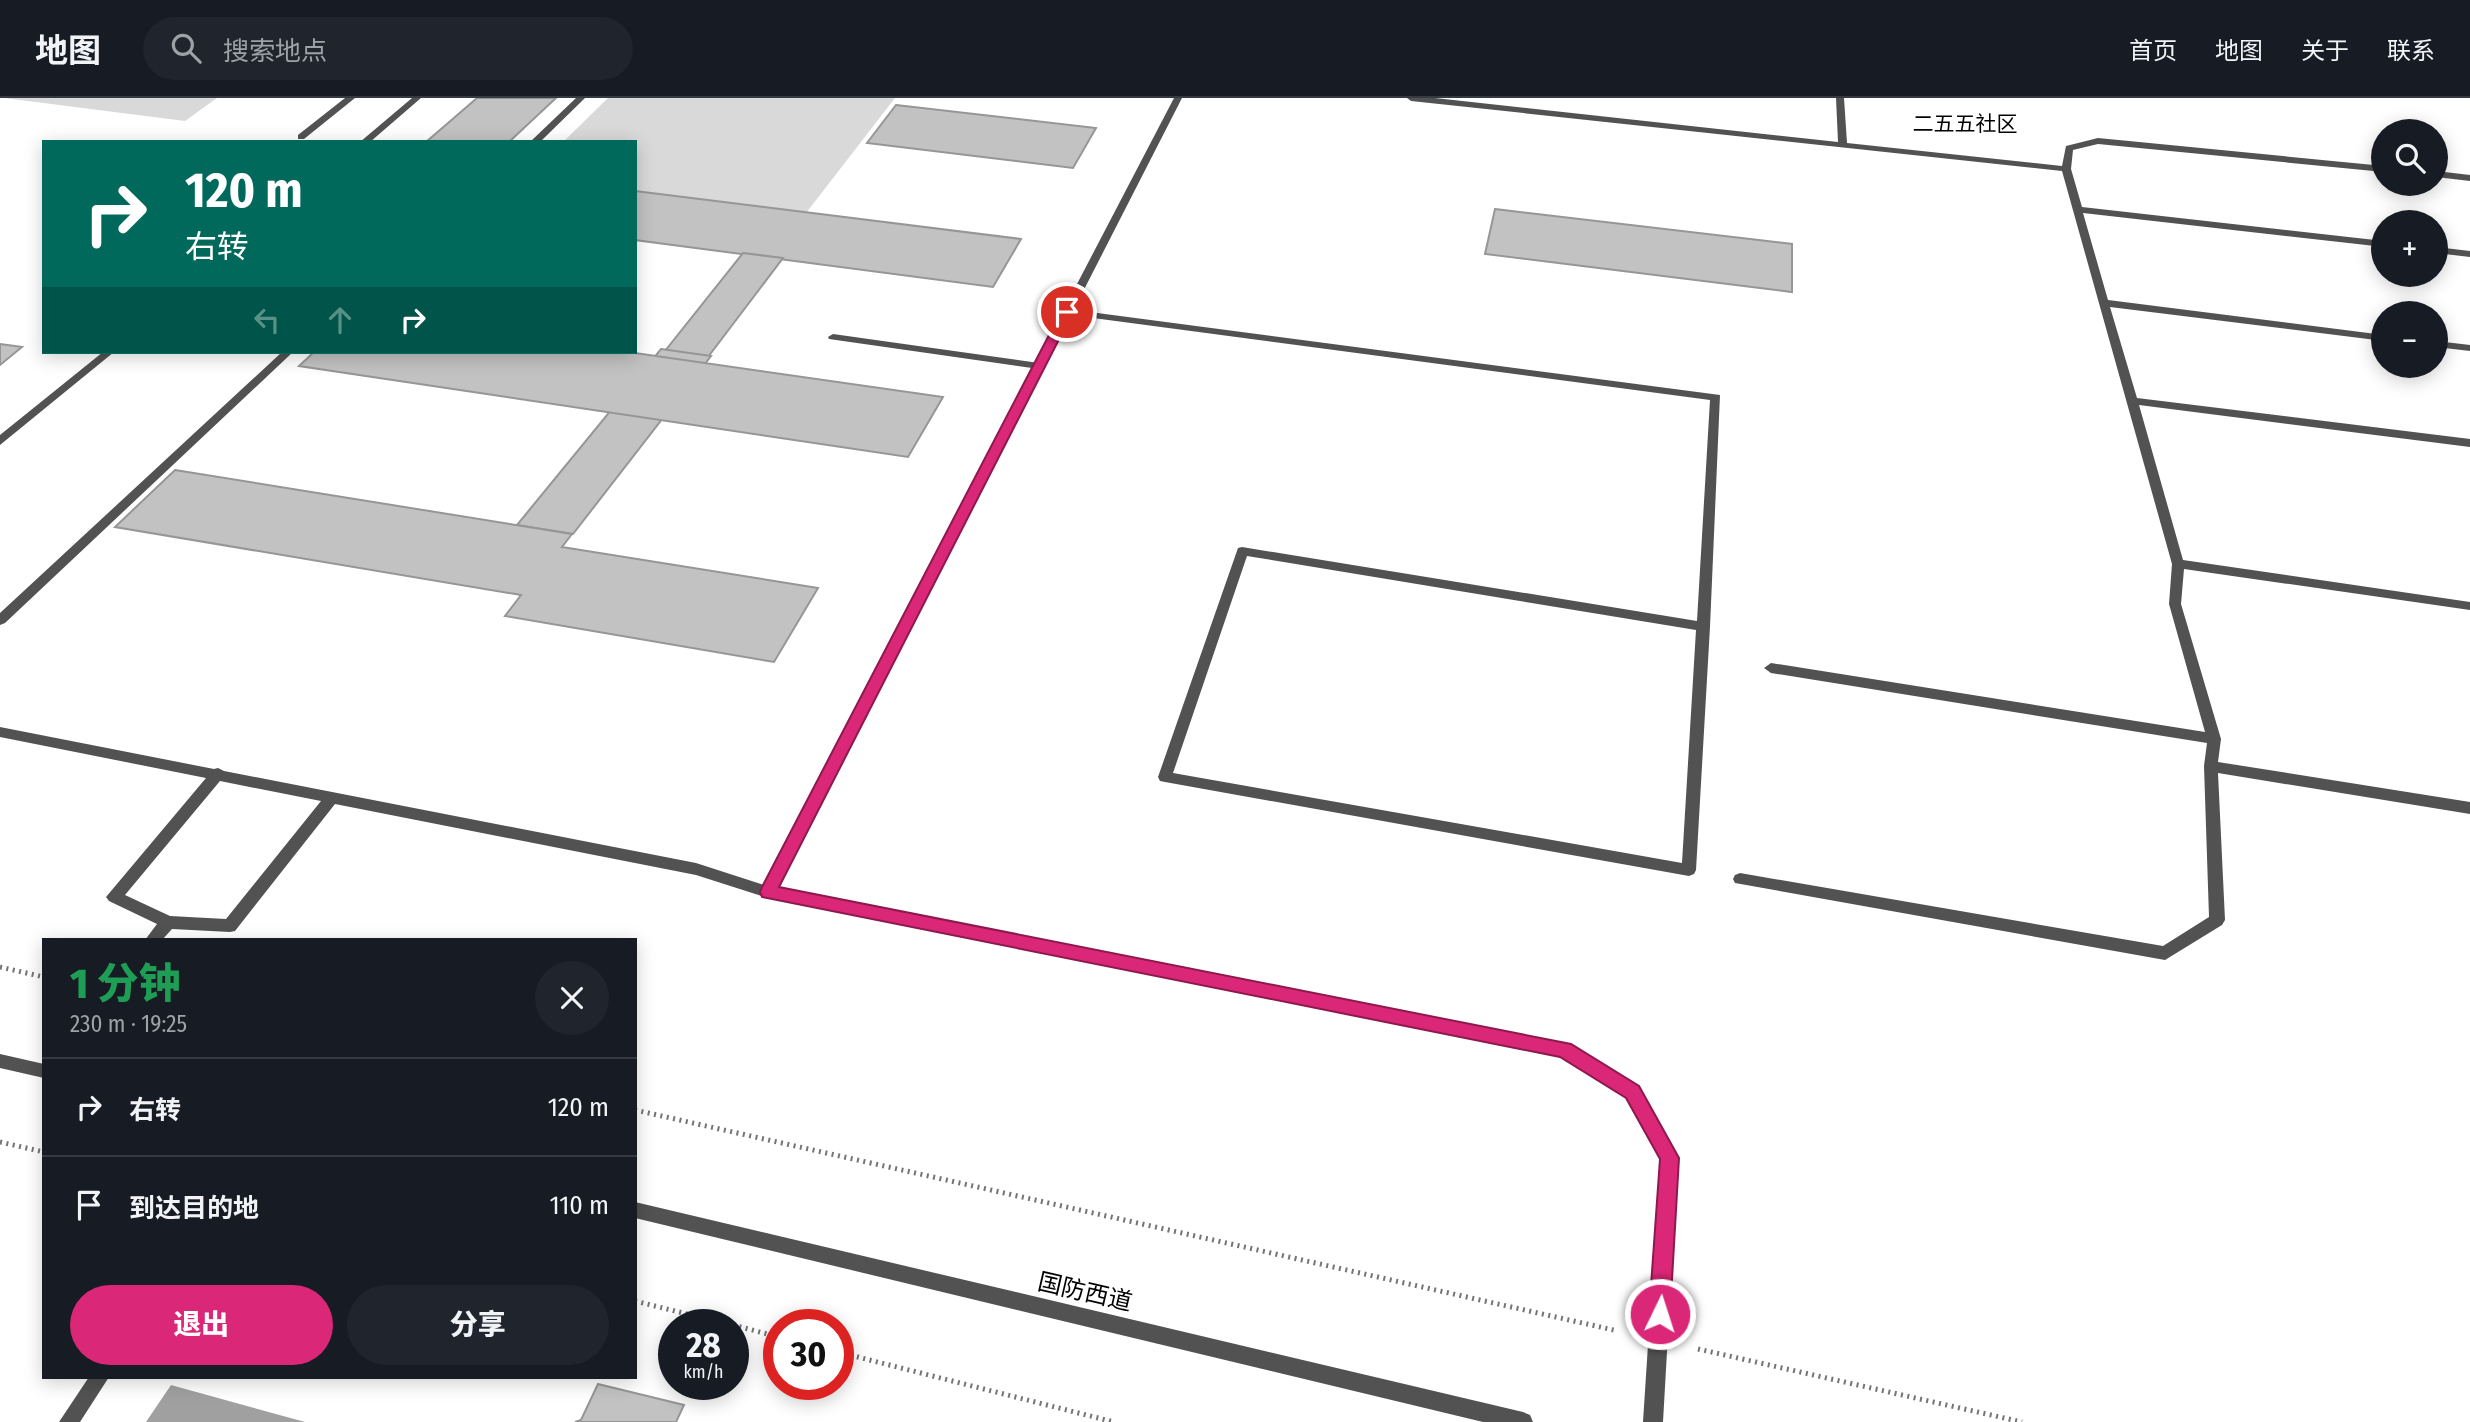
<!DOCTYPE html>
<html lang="zh">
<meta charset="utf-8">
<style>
:root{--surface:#171b24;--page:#20242c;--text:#f1f3f6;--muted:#9ea1a6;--line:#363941;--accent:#db2777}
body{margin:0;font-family:"Fira Sans Condensed","Noto Sans SC",sans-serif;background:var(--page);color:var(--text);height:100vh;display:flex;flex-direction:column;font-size:26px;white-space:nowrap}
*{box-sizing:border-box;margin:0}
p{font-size:23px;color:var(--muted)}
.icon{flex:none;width:38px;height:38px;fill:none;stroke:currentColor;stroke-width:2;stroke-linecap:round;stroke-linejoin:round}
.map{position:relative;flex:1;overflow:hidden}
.details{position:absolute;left:42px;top:840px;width:595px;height:441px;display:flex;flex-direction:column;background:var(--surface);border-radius:0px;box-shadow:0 4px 18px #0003}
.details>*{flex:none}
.guide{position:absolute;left:42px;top:42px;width:595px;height:214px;border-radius:0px;box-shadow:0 4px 18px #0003;background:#00695c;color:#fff;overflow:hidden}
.buttons{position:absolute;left:2371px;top:21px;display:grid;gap:14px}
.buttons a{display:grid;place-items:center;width:77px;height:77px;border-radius:50%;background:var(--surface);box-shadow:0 4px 18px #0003;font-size:35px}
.speed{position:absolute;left:658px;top:1211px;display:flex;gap:14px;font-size:35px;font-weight:700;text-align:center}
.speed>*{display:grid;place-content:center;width:91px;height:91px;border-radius:50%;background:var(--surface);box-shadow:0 4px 18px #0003;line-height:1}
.speed small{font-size:18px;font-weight:400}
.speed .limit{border:10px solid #d22;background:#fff;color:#111}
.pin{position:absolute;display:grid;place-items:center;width:60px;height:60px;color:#fff;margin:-30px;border:4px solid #fff;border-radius:50%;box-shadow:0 2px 7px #0007}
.me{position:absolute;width:77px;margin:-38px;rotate:4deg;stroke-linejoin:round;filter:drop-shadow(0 0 5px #0008)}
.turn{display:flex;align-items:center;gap:24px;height:147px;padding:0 28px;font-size:32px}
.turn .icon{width:91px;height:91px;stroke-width:2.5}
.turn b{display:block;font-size:49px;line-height:60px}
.lanes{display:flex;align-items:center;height:66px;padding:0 28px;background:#0003;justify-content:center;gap:35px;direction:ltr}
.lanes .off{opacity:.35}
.round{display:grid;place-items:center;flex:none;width:74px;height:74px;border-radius:37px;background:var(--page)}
.headline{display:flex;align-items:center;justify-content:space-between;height:119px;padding:0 28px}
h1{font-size:42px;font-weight:800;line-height:52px;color:#1e9e55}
.action{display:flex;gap:14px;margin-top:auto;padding:14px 28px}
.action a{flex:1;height:80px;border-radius:42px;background:var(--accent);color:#fff;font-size:28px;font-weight:800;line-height:80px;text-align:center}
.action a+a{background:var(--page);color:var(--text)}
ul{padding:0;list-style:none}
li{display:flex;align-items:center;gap:21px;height:98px;padding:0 28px;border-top:2px solid var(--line)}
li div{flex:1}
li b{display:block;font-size:26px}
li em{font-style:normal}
header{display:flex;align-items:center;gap:42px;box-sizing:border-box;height:98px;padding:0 35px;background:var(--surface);border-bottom:2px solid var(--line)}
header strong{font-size:33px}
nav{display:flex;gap:38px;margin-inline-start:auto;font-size:24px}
.search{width:490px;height:63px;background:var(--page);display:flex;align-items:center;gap:18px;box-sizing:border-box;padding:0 24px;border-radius:38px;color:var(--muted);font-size:26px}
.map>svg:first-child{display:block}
.green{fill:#d9d9d9}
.water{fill:#a0a0a0}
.building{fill:#c2c2c2;stroke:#969696;stroke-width:2}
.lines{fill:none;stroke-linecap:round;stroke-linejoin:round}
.path{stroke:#747474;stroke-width:5;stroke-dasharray:2 4.5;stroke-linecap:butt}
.service{fill:#525252;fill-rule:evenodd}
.minor{fill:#525252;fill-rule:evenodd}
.tertiary{fill:#525252;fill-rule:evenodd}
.route{fill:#db2777;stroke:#8e194d;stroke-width:2}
.labels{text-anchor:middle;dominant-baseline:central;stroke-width:7;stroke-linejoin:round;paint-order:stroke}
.far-quarter-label{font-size:21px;fill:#000;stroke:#fff}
.near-street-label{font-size:24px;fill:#000;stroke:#fff}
</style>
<header>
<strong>地图</strong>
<div class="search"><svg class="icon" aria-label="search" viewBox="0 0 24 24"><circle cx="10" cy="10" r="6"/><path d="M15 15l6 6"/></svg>搜索地点</div>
<nav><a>首页</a><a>地图</a><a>关于</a><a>联系</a></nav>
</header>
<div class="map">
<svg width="2470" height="1324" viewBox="0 0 2470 1324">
<rect width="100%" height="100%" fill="#fff"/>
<!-- green -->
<g class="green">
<path d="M4,0H217L185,23Z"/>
<path d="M608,0H895L806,115L635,93V44H563Z"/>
</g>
<!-- water -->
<path class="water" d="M171,1287L305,1324H146Z"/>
<!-- building -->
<g class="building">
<path d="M477,0H556L509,44H426Z"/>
<path d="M896,7L1096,30L1073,70L867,45Z"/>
<path d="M635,93L1021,141L993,189L635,142Z"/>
<path d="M1495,111L1792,146V194L1485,156Z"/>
<path d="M743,155L783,160L708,259L665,253Z"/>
<path d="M0,246L22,249L0,267Z"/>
<path d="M661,251L711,258L573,436L517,427Z"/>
<path d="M314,254H628L943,299L908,359L299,268Z"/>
<path d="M175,372L572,436L562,449L818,490L774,564L505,518L521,497L115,429Z"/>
<path d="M598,1286L684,1307L676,1324H575L581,1322Z"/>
</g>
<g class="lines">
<!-- path -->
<g class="path">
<path d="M0,869L44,879"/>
<path d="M635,1012L1618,1233"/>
<path d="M0,1044L44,1054"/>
<path d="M635,1203L731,1227"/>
<path d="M733,1227L779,1239"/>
<path d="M1698,1251L2022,1324"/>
<path d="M838,1254L1114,1324"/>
</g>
<!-- service -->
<g class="service">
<path d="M345,0H355L304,41H298V37Z"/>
<path d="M576,0H585L540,44H530Z"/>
<path d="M1067,211L1720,297L1710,529L1696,772L1694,776L1689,778L1165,684L1160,683L1158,679L1238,450L1242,449L1697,523L1710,302L1063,216V212ZM1247,458L1696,532L1682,765L1173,675Z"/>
<path d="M833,236L1039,265L1044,268L1039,271L829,241L828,239Z"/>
<path d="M282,254H293L5,525L0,527V515Z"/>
<path d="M0,629L214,671L218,670L224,673L696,765L773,790L776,794L773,798L768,800L696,777L335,706L235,833L230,834L172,831L162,842H145L157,826L109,803L106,799L206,680L0,639ZM220,683L321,703L226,821L170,818L125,797Z"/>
<path d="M89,1279H109L80,1324H59Z"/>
</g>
<!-- minor -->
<g class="minor">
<path d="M1174,0H1182L778,790L1571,946L1638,989L1678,1060L1663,1324H1643L1660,1061L1626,999L1561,958L768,800L763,798L760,794Z"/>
<path d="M1407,0H1435L1838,44L1836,0H1844L1847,45L2062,68L2066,48L2098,40L2384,68V74L2098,46L2073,52L2071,71L2082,109L2384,143V149L2083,115L2108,202L2384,237V243L2110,209L2137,300L2470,341V349L2139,307L2183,462L2470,504V512L2184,471L2181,506L2221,641L2218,664L2470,704V716L2218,675L2225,822L2222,827L2165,862L1735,785L1733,781L1735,777L1740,775L2163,848L2209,819L2204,668L2207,645L1771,575L1764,570L1771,565L2205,634L2169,506L2172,466L2062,73L1411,3Z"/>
<path d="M2436,73L2470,77V83L2436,79Z"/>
<path d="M2436,149L2470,153V159L2436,155Z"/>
<path d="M2436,243L2470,247V253L2436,249Z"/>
</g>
<!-- tertiary -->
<g class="tertiary">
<path d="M412,0H421L370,44H360Z"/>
<path d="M103,254H114L0,347V337Z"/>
<path d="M0,956L44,966V980L0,970Z"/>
<path d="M635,1104L1523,1314L1530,1317L1533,1324H1483L635,1120Z"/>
</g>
</g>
<!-- route -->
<path class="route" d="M1067,211L1073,214L779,789L1571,946L1639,988L1679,1060L1670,1216L1667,1224L1660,1227L1652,1224L1649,1216L1660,1061L1626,1000L1560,959L762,799L760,794L762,789L1061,214Z"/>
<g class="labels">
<!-- far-quarter labels -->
<g class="far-quarter-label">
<text x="1965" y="26">二五五社区</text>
</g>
<!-- near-street labels -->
<g class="near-street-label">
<text transform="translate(1085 1194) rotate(13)">国防西道</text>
</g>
</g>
</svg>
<div class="buttons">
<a><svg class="icon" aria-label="search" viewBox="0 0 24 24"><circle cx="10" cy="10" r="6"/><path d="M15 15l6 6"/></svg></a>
<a>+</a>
<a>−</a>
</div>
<div class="speed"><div>28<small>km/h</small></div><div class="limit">30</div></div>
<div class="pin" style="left:1067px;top:214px;background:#d93025"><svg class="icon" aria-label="arrive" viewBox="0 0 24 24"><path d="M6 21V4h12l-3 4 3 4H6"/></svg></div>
<svg class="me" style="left:1660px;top:1216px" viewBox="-20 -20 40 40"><circle r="17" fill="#db2777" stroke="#fff" stroke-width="3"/><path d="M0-11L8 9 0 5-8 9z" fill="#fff"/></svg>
<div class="guide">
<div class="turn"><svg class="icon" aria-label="right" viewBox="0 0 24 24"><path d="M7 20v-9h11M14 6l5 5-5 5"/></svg><div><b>120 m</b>右转</div></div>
<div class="lanes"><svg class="icon off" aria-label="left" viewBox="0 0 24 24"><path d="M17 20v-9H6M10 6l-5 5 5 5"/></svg><svg class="icon off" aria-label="ahead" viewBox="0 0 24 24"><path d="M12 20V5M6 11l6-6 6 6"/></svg><svg class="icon" aria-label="right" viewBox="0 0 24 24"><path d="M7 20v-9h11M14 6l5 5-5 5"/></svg></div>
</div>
<section class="details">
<div class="headline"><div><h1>1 分钟</h1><p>230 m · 19:25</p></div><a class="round"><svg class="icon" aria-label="close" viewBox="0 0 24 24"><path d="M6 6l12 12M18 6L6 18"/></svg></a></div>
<ul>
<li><svg class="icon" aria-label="right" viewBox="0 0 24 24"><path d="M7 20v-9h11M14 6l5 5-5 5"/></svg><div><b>右转</b></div><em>120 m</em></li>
<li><svg class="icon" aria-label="arrive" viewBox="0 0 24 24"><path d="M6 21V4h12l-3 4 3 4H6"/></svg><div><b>到达目的地</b></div><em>110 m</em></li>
</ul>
<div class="action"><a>退出</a><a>分享</a></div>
</section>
</div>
